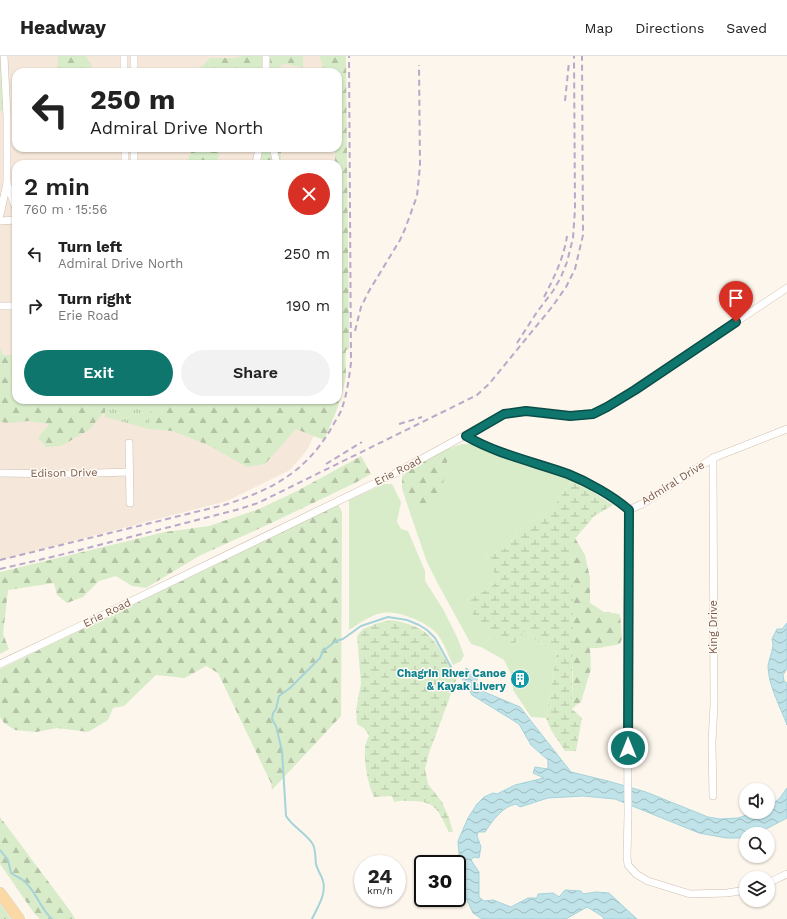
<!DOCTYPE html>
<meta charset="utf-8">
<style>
:root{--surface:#fff;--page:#f2f2f2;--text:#222;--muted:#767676;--line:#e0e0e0;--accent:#0f766e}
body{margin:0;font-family:"Work Sans",sans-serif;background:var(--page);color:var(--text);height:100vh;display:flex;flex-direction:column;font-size:15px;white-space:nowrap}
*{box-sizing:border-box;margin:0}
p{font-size:13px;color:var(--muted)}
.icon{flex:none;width:22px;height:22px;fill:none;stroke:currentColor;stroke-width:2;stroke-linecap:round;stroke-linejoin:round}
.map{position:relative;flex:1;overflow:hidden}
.drawer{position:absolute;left:12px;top:104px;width:330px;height:244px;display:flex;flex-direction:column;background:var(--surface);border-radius:12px;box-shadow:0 1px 3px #0004}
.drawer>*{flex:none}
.guide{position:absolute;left:12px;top:12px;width:330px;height:84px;border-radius:12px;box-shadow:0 1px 3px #0004;background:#fff;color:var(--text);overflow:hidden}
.fabs{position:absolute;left:739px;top:727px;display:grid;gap:8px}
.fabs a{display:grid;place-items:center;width:36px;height:36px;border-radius:50%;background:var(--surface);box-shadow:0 1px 3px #0004;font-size:20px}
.speed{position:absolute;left:354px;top:799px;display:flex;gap:8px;font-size:20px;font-weight:700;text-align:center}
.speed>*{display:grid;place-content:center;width:52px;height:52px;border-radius:50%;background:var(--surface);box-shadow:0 1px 3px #0004;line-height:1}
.speed small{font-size:10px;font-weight:400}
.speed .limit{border:2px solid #111;border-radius:6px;background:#fff;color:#111}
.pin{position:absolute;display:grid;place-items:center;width:34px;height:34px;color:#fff;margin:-41px -17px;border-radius:50% 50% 50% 0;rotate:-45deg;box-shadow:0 0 4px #0007}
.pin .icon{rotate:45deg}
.me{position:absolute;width:44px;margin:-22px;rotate:0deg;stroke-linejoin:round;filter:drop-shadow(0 0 3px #0008)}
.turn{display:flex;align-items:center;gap:14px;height:84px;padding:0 12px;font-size:18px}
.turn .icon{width:52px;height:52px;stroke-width:2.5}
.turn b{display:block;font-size:28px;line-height:34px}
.round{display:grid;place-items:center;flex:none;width:42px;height:42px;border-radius:21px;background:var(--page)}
.summary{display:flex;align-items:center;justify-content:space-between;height:68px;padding:0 12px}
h1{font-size:24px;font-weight:600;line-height:30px}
.primary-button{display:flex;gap:8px;margin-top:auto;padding:8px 12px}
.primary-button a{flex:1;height:46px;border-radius:24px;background:var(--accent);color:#fff;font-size:16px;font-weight:600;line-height:46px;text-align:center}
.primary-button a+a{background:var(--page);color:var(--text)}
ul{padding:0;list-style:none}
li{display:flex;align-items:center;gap:12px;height:52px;padding:0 12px}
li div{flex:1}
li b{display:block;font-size:15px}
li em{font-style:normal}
header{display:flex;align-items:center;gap:24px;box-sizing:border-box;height:56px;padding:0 20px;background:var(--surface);border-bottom:1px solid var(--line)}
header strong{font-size:19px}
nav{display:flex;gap:22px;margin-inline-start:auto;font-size:14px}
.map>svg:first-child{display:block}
.residential{fill:#f5e8da;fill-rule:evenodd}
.grass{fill:#d8ecc9}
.forest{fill:url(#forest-firs)}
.wetland{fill:url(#wetland-marsh)}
.park{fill:url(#park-tufts)}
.water{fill:url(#water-waves);stroke:#a5d3da}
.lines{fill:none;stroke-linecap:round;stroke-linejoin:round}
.stream{stroke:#a5d3da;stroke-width:2}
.minor-casing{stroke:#d1beb0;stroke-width:8}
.primary-casing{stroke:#dad1cd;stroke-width:12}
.minor{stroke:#fff;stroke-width:7}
.primary{stroke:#fbd9a5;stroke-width:11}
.rail{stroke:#b9a8c9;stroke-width:2;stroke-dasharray:6 4;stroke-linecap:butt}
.route-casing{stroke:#0a4d48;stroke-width:10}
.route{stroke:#0f766e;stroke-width:7}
.labels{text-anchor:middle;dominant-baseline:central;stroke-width:3;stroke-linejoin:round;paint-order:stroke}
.street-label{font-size:11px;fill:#7a5c4d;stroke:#fffaf3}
.culture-label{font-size:11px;font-weight:bold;fill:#0d838f;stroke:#fffaf3;text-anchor:end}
</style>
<header>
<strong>Headway</strong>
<nav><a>Map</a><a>Directions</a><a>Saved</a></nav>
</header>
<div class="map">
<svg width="787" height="863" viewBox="0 0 787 863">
<defs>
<pattern id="forest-firs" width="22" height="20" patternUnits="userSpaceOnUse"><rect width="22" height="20" fill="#d8ecc9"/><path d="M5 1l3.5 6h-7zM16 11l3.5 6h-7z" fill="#b4c2a5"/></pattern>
<pattern id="wetland-marsh" width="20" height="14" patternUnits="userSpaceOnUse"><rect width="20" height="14" fill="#d8ecc9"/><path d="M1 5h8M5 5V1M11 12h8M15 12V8" fill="none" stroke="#b4c2a5"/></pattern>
<pattern id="park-tufts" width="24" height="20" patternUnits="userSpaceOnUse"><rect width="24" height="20" fill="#d8ecc9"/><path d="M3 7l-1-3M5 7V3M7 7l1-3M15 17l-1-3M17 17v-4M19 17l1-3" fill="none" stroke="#b4c2a5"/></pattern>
<pattern id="water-waves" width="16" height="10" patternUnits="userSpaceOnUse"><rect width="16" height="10" fill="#bfe3e8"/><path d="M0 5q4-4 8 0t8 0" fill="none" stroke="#a0bbbe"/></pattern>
</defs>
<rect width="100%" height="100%" fill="#fdf6ec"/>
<!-- residential -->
<path class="residential" d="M0,0H340L338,108H16V344H330L328,351L307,394L290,414L227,445L0,504ZM16,16H338V92H16Z"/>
<!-- grass -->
<g class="grass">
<path d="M462,388H474L569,421L584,428L590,434L571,426L552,453L517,475L508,491L484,501L499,524L492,530L469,544L511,591L526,575L538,586L557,596L546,662L531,661L513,634V622L504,604L481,591L471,588L438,528L427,506L408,451L402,432V420C420,407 441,394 462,388Z"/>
<path d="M384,428H392L401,446L397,466L401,473L408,475L425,515V525L443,553L457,581L464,599L461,605L453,609C448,599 444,587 438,579C428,566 397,554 382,557C370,559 359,568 349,574V444Z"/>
</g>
<!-- forest -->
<g class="forest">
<path d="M0,0H2L3,55H0Z"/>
<path d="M58,0H86L92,10L91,16H55L58,8Z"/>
<path d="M242,0H265L264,16H192L205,8L210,2H236Z"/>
<path d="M269,0H303V12L287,8L281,9L279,16H269Z"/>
<path d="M319,0H346L349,293L346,294C345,302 346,311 346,319C343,342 333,363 324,384L296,373L265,408L247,411L212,391L196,384L172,375L149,373L151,344H338V108H335V92H338V16H322V7Z"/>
<path d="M193,92H221L216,108H184L187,105Z"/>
<path d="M262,92H281V108H258Z"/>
<path d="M0,292L3,299H16V344H105V358L103,357L89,374L61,390L46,391L38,382L49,368L28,365L11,367L0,366Z"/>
<path d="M443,396L447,398V410L439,444L434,451L419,453C405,443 402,438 402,420L414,411Z"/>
<path d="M361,400L371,418L355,427L267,469L199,500L146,532L132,530L116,520L99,525L83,541L67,547L57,539L54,527L8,534L3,578L9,593L0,598V516L165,476L209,470L259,453L297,435Z"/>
<path d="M338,448L342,456L341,660L272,734L271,727L218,617L206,610L185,622L156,619L124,650L113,652L108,664L88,676L57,672L36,676L15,674L4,667L0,661V613L185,523Z"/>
<path d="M613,449L594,460L575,482L585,499L590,522V547L604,556L620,558L622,582L620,588L599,592H590L591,613L581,646L576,649L572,653L573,613L546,473Z"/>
<path d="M0,761L71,856L75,863H40L34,857L0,808Z"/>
<path d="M0,848L11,863H0Z"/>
</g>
<!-- wetland -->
<g class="wetland">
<path d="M571,426L590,434L613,449L594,460L569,490L573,539L572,653L582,662L576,695H565L551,674L546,662L557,596L538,586L526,575L511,591L500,587L481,569L469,553V544L492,530L499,524L484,501L508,491L517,475L552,453Z"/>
<path d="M392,564C407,567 423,571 433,584C443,596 445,608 458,619L429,697L425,713L428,728L442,746L449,762L453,776H449C439,757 437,745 413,745C406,745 400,744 394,746L392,740L374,741C368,729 364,707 365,693C365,689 367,684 369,680L365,673L357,668L356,654L361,627L357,580L363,573L378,567Z"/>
</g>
<!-- park -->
<path class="park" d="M105,344H151L149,373L105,361Z"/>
<!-- water -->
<g class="water">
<path d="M787,567V612L783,619L784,625L787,627V669C781,652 768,629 768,610C769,602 775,591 772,583L777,573H782Z"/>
<path d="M466,612C472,615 473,618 478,621L476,626L482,635L520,651L571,716L608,725L646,736L708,761L720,763L738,762L755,756H768V751L779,743L787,732V762L766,773L756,774L750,778H746V780L743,782H726L699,777L615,743L583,740L548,742L520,751L516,748C503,750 492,765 485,776H478L477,780L481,791L479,802L474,801L471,804L479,816V841L484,845L493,844L511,851L528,842H537L538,838L553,837L559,841L565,834L581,835L583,838L596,836L609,837L637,863H604L602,860L587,851L566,863H482L473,857L462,833L458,785L468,762L477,748L484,741L493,737L497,738L515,729L544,722L533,717L535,711L548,713V704L531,689L519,668L472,639L462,623Z"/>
</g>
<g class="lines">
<!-- stream -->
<g class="stream">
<path d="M0,794L8,804L11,817C15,820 21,822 24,825C36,835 40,852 52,863"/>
<path d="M312,863C318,850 328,836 322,822C320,817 317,813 316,808C315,801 316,792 312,787C304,776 293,771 286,760L282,695L276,670L272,663L273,657L276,653L279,640L290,632L320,602L323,595L336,585L343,583L361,570L388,561L407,564L419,569L427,574L435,582L451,611"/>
</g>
<!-- minor casing -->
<g class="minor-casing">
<g id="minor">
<path d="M124,0V16"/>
<path d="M134,0V16"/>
<path d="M266,16V0"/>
<path d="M125,92V108"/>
<path d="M134,92V108"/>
<path d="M273,92L277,108"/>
<path d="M256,108L259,92"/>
<path d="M7,127L16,153"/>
<path d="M0,159L7,127V61L4,0"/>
<path d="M0,165L16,164"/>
<path d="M0,250H16"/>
<path d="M466,380C497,398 534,406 568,418C588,426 612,440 629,454"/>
<path d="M129,387L130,447"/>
<path d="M713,402L714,649L712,686L713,740"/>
<path d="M0,417L64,418L129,416"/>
<path d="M629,454L627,588L628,758L627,801L628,809L636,818L648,825L690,838L727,837L746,834"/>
<path d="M629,454L642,448L713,402L787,373"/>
<path d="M0,608L78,571L394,418L504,358L526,355L570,360H581L593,358L607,351L787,232"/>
<path d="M768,827L787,818"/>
</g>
</g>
<!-- primary casing -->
<g class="primary-casing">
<path id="primary" d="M0,837L19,863"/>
</g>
<!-- minor -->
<use href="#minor" class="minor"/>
<!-- primary -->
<use href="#primary" class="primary"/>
<!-- rail -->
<g class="rail">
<path d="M565,45L569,6"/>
<path d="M544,241C554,222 564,201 567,180"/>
<path d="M355,275L361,251L369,235L400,184L405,173L417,140L420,110L419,9"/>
<path d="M517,287L537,256L553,235L561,221L567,206L573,182L575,153L574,0"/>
<path d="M399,368L422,361"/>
<path d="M326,408L362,386"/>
<path d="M0,504L224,449C272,434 306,416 332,371C335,365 340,359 342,352C347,338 349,322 351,307L349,0"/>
<path d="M0,513L56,500L236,454L258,447L463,346L477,339L489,328L552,251L566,231L575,213L583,179L582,0"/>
</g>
</g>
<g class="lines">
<!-- route casing -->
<g class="route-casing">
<path id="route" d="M628,692L629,454C613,440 588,426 568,418C534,406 497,398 466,380L504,358L526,355L570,360L593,358L607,351L635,334L736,266"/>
</g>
<!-- route -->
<use href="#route" class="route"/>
</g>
<!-- icons -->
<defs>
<g id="building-disc" transform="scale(1)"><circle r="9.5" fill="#0f9aa8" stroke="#fffaf3"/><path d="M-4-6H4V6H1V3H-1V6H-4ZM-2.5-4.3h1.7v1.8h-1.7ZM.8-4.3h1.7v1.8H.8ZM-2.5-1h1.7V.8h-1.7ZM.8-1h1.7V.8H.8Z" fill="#fff"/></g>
</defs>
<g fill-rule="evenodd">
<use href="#building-disc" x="520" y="623"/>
</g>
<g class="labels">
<!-- street labels -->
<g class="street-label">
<text transform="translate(398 415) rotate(-27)">Erie Road</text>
<text transform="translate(64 417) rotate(-1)">Edison Drive</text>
<text transform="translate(673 427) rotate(-32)">Admiral Drive</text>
<text transform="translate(107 557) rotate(-26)">Erie Road</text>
<text transform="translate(713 571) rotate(-90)">King Drive</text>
</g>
<!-- culture labels -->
<g class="culture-label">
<text x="506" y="617">Chagrin River Canoe<tspan x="506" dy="13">&amp; Kayak Livery</tspan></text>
</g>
</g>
</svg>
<div class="fabs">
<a><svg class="icon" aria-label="sound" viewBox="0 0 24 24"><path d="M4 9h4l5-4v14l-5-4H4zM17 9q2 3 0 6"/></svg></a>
<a><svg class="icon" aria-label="search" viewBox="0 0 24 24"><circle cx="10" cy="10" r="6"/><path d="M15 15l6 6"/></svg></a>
<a><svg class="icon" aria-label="layers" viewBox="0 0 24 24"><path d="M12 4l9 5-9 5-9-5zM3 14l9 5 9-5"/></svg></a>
</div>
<div class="speed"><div>24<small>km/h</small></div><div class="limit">30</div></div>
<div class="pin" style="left:736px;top:266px;background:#d93025"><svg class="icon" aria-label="arrive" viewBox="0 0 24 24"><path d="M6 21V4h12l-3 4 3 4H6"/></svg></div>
<svg class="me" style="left:628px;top:692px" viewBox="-20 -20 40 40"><circle r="17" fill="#0f766e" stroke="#fff" stroke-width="3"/><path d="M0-11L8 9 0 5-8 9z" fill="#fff"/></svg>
<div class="guide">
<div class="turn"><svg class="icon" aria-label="left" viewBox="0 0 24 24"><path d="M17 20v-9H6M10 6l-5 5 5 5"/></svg><div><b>250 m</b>Admiral Drive North</div></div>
</div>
<section class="drawer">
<div class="summary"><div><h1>2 min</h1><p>760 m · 15:56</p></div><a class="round" style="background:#d93025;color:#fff"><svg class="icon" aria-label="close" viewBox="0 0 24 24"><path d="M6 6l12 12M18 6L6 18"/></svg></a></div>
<ul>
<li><svg class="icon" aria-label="left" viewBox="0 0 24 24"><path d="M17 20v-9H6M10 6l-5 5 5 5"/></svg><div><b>Turn left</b><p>Admiral Drive North</p></div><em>250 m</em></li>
<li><svg class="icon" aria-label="right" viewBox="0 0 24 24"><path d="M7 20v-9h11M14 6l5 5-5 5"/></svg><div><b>Turn right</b><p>Erie Road</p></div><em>190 m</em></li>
</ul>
<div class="primary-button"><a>Exit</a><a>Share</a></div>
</section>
</div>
